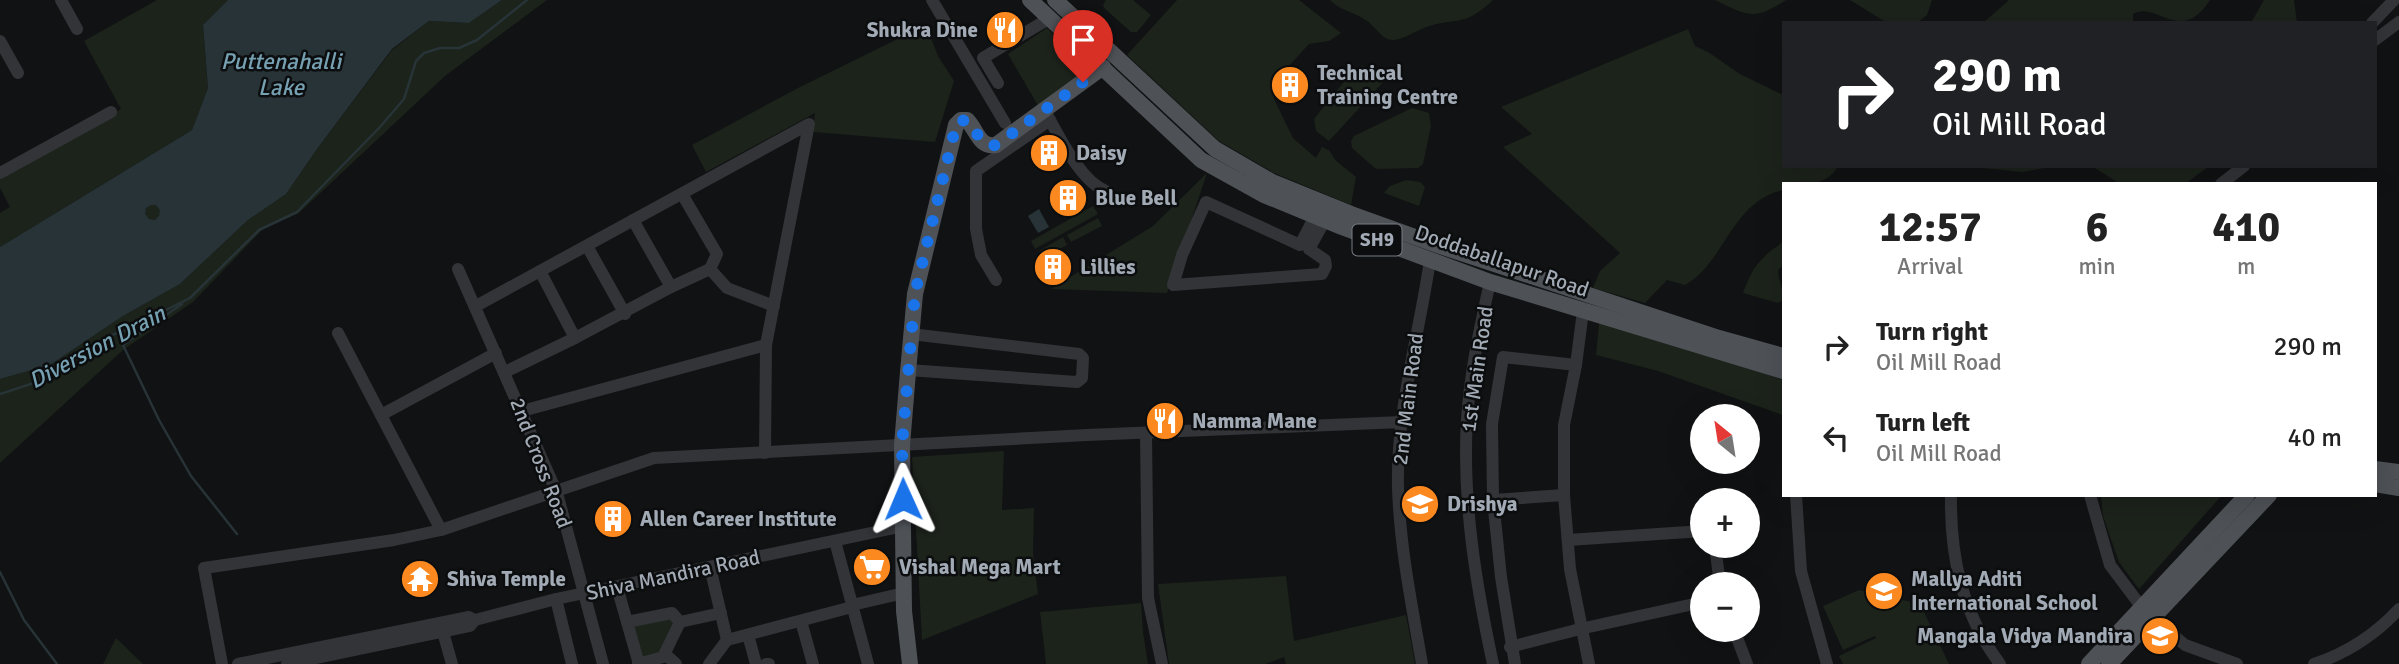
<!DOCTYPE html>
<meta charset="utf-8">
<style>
:root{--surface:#fff;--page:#f6f6f6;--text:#222;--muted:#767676}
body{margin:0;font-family:Signika,sans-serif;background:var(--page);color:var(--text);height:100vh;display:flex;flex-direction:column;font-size:26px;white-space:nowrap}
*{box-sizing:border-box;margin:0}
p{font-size:23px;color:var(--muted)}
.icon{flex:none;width:38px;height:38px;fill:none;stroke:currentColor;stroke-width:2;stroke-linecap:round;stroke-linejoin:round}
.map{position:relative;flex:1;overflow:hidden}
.panel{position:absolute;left:1782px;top:182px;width:595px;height:315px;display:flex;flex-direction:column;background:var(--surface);border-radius:0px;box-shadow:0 7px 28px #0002}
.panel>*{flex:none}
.top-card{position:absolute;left:1782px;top:21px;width:595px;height:147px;border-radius:0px;box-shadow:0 7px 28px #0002;background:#202124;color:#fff;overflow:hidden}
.needle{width:46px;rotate:330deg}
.buttons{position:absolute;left:1690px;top:404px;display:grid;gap:14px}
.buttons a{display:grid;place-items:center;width:70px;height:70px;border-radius:50%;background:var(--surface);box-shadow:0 7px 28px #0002;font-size:35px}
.pin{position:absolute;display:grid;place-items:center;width:60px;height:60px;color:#fff;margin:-72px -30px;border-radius:50% 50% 50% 0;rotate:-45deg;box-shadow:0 0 7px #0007}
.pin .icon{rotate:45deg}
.me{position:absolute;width:77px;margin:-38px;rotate:359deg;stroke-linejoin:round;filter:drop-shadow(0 0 5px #0008)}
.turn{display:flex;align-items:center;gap:24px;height:147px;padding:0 35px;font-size:32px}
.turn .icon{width:91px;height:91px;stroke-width:2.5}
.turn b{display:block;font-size:49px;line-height:60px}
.eta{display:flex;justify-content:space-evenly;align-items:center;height:119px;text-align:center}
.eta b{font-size:42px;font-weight:700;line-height:49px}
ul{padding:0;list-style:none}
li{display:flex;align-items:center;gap:21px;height:91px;padding:0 35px}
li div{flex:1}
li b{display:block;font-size:26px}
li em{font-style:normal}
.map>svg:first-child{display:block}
.green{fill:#1c231b}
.water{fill:#273337;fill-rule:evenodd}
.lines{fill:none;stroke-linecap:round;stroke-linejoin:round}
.stream{stroke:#273337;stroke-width:2.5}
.minor{stroke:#323438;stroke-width:12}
.major{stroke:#4e5257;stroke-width:16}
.route{stroke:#1a73e8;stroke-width:12;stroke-dasharray:0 21.6}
.labels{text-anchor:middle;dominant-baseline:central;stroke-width:5;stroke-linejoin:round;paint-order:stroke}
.shield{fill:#0c0d0e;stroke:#757c83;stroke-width:2}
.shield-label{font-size:19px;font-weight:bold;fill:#a2abb5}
.poi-label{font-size:21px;font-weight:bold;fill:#a2abb5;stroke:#0c0d0e;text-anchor:start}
.street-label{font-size:21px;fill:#a2abb5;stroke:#0c0d0e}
.water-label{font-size:23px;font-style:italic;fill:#76a1b2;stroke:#0c0d0e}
</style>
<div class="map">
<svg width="2399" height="664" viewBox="0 0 2399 664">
<rect width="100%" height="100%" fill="#111213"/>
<!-- green -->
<g class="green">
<path d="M157,0H228L203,25L208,88L192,130L0,247V213L10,207L0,188V177L121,109L84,41Z"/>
<path d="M502,0H547L445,76L299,213L263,229L193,302L123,350L0,463V379L50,365L123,316L180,284L248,220L286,194L317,149L392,50L429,21L469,23Z"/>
<path d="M1106,0H1133L1151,15L1137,32H1131L1104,8L1103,5Z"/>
<path d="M1177,0H1299L1341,33L1329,41L1309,44L1278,78L1274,99L1293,138L1316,158L1322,147L1330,151L1335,160L1356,177L1351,205L1274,173L1219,141L1127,55Z"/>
<path d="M1330,0H1493C1463,29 1455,16 1424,28C1415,31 1403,40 1393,40C1382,40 1376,27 1367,21C1355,12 1340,11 1330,0Z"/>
<path d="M1715,0H1786C1754,21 1748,16 1715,0Z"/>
<path d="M1850,0H1932L1927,15L1918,22L1884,21Z"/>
<path d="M2009,0H2210C2181,46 2156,0 2133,14V23H1983Z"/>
<path d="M2264,0H2294L2297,23H2251Z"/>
<path d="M926,25L938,56L954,81L935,142L813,132L815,113L706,172L692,145L798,88Z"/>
<path d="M1047,28L1088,71L1040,109L1008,54Z"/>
<path d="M1688,29L1695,46L1708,52L1740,74L1783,95V166H1838C1827,187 1803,184 1783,184V190C1730,203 1725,263 1685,285L1667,280L1645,303L1593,288L1600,271L1620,253L1503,147L1532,134L1501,107Z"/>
<path d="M1364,66L1385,80L1329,141L1316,131L1314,119L1355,68Z"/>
<path d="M1412,108L1429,113L1431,126L1423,164L1418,168L1376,169L1352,148L1351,141L1354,136Z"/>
<path d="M1964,166H2055L2022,172Z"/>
<path d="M2092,166H2209L2185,184H2120Z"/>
<path d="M1207,173L1167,293L1051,289L1153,226Z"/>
<path d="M1406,180L1420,182L1425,187L1419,206L1384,193L1390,186Z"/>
<circle cx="153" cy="212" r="8"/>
<path d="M1093,206L1098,214L1035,249L1031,241Z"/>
<path d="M1098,218L1102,226L1071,242L1067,235Z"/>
<path d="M1063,237L1067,245L1043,258L1039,251Z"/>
<path d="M1783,242V265L1778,270C1779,283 1783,285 1783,300L1778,303L1743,293C1753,266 1760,258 1783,242Z"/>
<path d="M1600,313L1783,380V415L1658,371L1596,355Z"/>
<path d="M1004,451L1002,510L1034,508L1033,553L1038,594L922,640L912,457Z"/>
<path d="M2101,495H2222L2139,589L2119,562L2103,516Z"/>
<path d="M1286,576L1294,641L1406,615L1415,664H1286L1284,657L1265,664H1169L1158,584Z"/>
<path d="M1859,590L1920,604L1949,664H1843L1839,656L1876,638L1875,636L1843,650L1823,606Z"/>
<path d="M1141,603L1143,632L1148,664H1046L1040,612Z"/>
<path d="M671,616L676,623L661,653L641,658L632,625Z"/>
<path d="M116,638L143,664H103Z"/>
</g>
<!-- water -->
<g class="water">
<path d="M228,0H502L469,23L429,21L392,49L317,149L286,194L248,220L180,284L123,316L50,365L0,379V247L192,130L208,88L203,25ZM151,205H156L160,210L159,216L155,220L149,219L145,214L146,208Z"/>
<path d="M1039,209L1049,227L1038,233L1028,216Z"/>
</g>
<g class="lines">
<!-- stream -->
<g class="stream">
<path d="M182,304L123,345L159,420L191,476L237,534"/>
<path d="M0,394L46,379L109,336L126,330L190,298L259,230L297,212L380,127L404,99L416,61L424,53L440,48H459L477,40L527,0"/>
<path d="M0,572L24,620L57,664"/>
</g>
<!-- minor -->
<g class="minor">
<path d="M61,0L77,29"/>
<path d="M932,0L1005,123"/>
<path d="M2372,23L2394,0"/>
<path d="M2375,40L2399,22"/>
<path d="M0,41L18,73"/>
<path d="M998,83L983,58L1050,18"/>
<path d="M1046,113C1060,137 1080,181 1106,191"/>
<path d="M0,173L111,112"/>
<path d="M2221,184L2244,166"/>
<path d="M682,194L717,254L710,269"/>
<path d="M1315,216L1300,245L1206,202L1182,255L1173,285L1322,274L1326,266L1325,260L1309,249L1325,220"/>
<path d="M633,220L671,287L710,269L727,288L774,306"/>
<path d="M587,246L625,314"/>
<path d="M458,269L557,493L603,664"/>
<path d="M540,271L575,338L671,287"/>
<path d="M996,280L981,255L976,229V171L1050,120"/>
<path d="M1490,282C1480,327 1470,373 1467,419C1462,500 1476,585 1493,664"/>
<path d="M476,306L809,124L766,345L765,453"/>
<path d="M1583,311L1576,365L1564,425V495L1570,569L1589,664"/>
<path d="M338,333L441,530"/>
<path d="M908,370L1077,382L1082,378L1083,358L1079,354L911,334"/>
<path d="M505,372L575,338"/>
<path d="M522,411L766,345"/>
<path d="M381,415L496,353"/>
<path d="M1146,433L1148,598L1162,664"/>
<path d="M1796,495L1801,571L1827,664"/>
<path d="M1951,495C1950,557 1962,613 2000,664"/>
<path d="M2090,495L2110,565L2143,609"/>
<path d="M1493,500L1564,495"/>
<path d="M1568,540L1703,531"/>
<path d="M835,541L868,664"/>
<path d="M1715,546L1720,584"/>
<path d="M710,567L727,640"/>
<path d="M617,587L639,664"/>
<path d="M556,599L572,664"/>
<path d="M852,605L904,593"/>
<path d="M2153,618L2185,645L2237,664"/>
<path d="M801,621L813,664"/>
<path d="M627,622L672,613L680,622"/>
<path d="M680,622L721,613"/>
<path d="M1734,630L1747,664"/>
<path d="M443,632L452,664"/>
<path d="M748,635L756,664"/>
<path d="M727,640L852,607"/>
<path d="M1510,647L1580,629L1703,602"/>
<path d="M665,654L676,664"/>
<path d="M222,664L204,568L394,540L441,530L654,458L1087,435L1402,422"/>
<path d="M238,664L469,617L475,620L556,599L904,526"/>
<path d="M287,664L470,626L475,620"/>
<path d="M638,664L663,657L680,622"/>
<path d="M709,664L727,640"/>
<path d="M766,664H769"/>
<path d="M1422,664C1412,606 1400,548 1398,488C1396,411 1419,336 1430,260"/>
<path d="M1515,664L1501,577L1493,500L1492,424L1503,357L1576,365"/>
<path d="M2314,664C2347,653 2375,635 2399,609"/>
</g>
<!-- major -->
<g class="major">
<path d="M1030,0L1201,160L1264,195L1342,227L1490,282L1783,371"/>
<path d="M1055,0L1215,149L1272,182L1351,214L1440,246L1719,338L1783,356"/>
<path d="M2375,469L2399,472"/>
<path d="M2375,484L2399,488"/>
<path d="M910,664L904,611L902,445L908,372L915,294L956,125L961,120H967C977,130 979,148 996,145L1103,67"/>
<path d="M2089,664L2247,495"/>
<path d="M2109,664L2269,495"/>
</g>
</g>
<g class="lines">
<!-- route -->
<path class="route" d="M903,499L902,445L915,293L956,125L959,121L967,120C978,130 979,148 996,145L1083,82"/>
</g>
<!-- icons -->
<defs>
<g id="restaurant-disc" transform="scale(2.0125)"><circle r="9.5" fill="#fc8920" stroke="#0c0d0e"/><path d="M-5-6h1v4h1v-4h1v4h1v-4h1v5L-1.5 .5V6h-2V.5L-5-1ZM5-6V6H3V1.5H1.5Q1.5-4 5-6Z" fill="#fff"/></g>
<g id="building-disc" transform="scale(2.0125)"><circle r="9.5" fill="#fc8920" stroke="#0c0d0e"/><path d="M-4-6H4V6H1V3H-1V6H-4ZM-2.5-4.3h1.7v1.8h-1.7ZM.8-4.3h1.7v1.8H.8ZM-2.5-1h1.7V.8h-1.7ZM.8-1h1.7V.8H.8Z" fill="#fff"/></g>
<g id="school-disc" transform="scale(2.0125)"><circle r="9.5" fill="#fc8920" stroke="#0c0d0e"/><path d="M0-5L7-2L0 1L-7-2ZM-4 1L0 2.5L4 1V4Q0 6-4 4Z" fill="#fff"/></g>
<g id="supermarket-disc" transform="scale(2.0125)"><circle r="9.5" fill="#fc8920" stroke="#0c0d0e"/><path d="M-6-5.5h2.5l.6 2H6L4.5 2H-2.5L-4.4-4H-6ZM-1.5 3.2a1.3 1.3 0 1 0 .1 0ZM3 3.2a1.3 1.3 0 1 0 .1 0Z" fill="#fff"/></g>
<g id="temple-disc" transform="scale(2.0125)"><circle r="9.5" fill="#fc8920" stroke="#0c0d0e"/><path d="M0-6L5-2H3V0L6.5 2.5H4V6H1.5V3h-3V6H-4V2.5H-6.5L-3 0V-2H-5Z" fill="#fff"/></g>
</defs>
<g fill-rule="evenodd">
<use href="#restaurant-disc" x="1005" y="30"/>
<use href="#building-disc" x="1290" y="85"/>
<use href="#building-disc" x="1049" y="153"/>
<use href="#building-disc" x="1068" y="198"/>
<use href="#building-disc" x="1053" y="267"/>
<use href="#restaurant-disc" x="1165" y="421"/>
<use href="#school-disc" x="1420" y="504"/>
<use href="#building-disc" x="613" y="519"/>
<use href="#supermarket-disc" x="872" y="567"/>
<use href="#temple-disc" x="420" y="579"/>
<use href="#school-disc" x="1884" y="591"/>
<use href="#school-disc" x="2160" y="636"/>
</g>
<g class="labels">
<!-- shield labels -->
<rect class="shield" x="1352.5" y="224.5" width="49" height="31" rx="5"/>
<g class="shield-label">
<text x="1377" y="240">SH9</text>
</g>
<!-- poi labels -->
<g class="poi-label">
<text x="978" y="30" text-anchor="end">Shukra Dine</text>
<text x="1317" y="73">Technical<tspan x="1317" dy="24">Training Centre</tspan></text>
<text x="1076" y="153">Daisy</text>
<text x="1095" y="198">Blue Bell</text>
<text x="1080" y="267">Lillies</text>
<text x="1192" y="421">Namma Mane</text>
<text x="1447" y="504">Drishya</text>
<text x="640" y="519">Allen Career Institute</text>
<text x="899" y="567">Vishal Mega Mart</text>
<text x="447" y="579">Shiva Temple</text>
<text x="1911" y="579">Mallya Aditi<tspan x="1911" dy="24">International School</tspan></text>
<text x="2133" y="636" text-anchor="end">Mangala Vidya Mandira</text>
</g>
<!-- street labels -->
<g class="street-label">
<text transform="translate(1502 261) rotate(19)">Doddaballapur Road</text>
<text transform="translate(1477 369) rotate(-82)">1st Main Road</text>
<text transform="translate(1408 399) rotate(-83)">2nd Main Road</text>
<text transform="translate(541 463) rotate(69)">2nd Cross Road</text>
<text transform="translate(673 575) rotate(-12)">Shiva Mandira Road</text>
</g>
<!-- water labels -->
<g class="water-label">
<text x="281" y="61">Puttenahalli<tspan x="281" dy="26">Lake</tspan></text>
<text transform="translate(97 347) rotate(-28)">Diversion Drain</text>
</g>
</g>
</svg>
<div class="buttons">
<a><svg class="needle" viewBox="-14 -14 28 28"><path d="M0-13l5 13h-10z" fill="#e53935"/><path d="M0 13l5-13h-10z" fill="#767676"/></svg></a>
<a>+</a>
<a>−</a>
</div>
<div class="pin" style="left:1083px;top:82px;background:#d93025"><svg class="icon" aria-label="arrive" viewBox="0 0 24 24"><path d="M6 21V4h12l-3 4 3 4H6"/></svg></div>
<svg class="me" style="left:903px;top:499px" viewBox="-20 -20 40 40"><path d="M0-17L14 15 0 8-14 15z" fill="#1a73e8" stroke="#fff" stroke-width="4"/></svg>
<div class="top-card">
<div class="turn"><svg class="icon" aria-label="right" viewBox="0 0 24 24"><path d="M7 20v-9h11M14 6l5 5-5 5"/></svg><div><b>290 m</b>Oil Mill Road</div></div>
</div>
<section class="panel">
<div class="eta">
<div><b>12:57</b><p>Arrival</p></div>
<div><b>6</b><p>min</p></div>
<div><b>410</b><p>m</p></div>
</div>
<ul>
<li><svg class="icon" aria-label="right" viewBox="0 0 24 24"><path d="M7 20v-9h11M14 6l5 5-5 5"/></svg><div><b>Turn right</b><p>Oil Mill Road</p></div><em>290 m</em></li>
<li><svg class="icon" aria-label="left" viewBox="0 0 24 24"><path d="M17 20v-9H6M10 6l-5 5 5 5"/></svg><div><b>Turn left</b><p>Oil Mill Road</p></div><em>40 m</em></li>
</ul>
</section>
</div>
